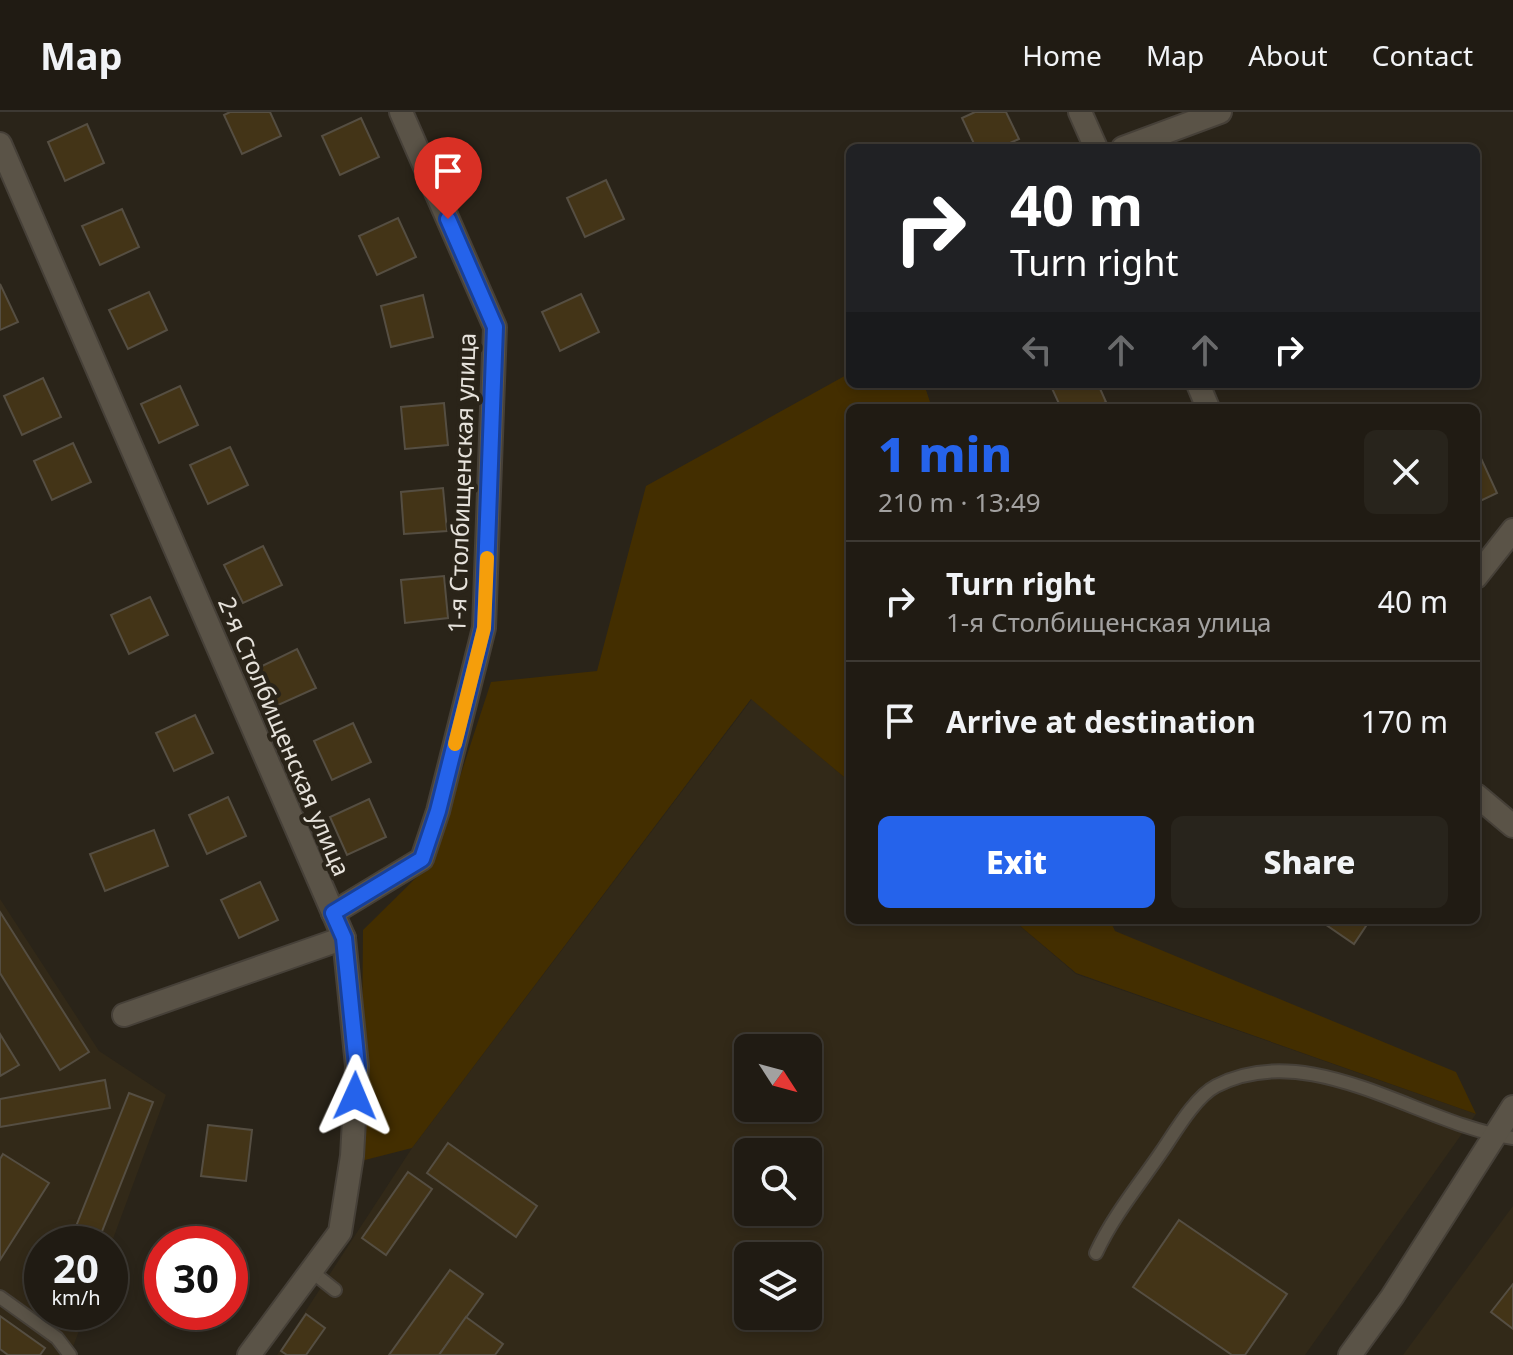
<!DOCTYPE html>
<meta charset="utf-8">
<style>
:root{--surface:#201b13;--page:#28241c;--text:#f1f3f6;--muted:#a2a1a0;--line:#3d3933;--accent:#2563eb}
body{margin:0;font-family:"Noto Sans",sans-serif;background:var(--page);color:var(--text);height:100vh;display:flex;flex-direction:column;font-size:30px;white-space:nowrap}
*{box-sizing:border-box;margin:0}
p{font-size:26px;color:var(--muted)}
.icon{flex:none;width:44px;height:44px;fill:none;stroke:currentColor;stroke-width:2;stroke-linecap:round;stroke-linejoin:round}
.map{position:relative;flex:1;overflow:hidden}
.side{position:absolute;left:846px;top:292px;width:634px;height:520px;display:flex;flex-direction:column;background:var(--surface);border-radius:12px;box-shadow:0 4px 12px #0003,0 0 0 2px var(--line)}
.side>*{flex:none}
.top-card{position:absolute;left:846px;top:32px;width:634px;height:244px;border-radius:12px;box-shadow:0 4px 12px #0003,0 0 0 2px var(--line);background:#202124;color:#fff;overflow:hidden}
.needle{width:52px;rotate:126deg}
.fabs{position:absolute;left:734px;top:922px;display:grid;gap:16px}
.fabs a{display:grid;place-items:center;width:88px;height:88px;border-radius:12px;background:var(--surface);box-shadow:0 4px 12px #0003,0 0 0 2px var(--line);font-size:40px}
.speed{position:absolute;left:24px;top:1114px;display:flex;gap:16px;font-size:40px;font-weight:700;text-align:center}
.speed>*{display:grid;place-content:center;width:104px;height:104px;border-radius:50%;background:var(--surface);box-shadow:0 4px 12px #0003,0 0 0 2px var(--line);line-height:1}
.speed small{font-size:20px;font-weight:400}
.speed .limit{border:12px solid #d22;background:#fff;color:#111}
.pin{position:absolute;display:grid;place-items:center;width:68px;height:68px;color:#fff;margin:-82px -34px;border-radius:50% 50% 50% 0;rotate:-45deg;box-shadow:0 0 8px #0007}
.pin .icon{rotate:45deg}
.me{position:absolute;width:88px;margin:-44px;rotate:1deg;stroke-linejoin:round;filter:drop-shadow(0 0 6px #0008)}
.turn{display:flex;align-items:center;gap:28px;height:168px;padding:0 32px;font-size:36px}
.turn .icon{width:104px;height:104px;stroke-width:2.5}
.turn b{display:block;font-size:56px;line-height:68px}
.lanes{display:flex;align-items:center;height:76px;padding:0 32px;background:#0003;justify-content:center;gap:40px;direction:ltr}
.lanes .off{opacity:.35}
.round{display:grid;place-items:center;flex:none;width:84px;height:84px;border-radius:12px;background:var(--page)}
.headline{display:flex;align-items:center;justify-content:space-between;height:136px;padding:0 32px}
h1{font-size:48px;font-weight:800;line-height:60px;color:var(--accent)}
.primary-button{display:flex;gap:16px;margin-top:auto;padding:16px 32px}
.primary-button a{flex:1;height:92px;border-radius:12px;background:var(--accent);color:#fff;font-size:32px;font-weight:800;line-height:92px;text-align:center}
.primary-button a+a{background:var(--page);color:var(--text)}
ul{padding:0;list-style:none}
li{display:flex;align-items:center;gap:24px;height:120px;padding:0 32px;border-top:2px solid var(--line)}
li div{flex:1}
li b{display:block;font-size:30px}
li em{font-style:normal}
header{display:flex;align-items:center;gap:48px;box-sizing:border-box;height:112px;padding:0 40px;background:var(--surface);border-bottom:2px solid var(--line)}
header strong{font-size:38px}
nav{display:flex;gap:44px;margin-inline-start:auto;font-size:28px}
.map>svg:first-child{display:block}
.built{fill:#322918;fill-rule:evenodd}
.green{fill:#432e00}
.building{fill:#433417;stroke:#554e42;stroke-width:2}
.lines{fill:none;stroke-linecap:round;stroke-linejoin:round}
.service-casing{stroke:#464038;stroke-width:16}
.minor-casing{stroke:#464038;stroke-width:26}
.service{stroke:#5a5347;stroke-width:12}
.minor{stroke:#5a5347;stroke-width:22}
.route-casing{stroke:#184099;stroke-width:20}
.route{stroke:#2563eb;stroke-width:14}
.slow{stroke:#f59e0b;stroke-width:14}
.labels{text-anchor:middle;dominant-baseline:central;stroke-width:8;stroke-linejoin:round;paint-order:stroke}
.street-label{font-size:24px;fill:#e6e2db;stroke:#2a2419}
</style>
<header>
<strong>Map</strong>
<nav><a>Home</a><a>Map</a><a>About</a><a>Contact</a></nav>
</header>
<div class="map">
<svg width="1513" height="1243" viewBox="0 0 1513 1243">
<rect width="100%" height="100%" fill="#2a2419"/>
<!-- built -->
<g class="built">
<path d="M752,587L850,670V808H1013L1076,862L1476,1002L1305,1243H277L412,1036ZM748,936H808V996H748ZM748,1040H808V1100H748ZM748,1144H808V1204H748Z"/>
<path d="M0,787L99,939L166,983L110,1135V1132H42V1200H86L70,1243H0Z"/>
<path d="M1513,1094V1243H1403Z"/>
</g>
<!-- green -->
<g class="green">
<path d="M850,261V272H924L932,296H850V670L751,587L412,1036L361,1049L363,818L432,750L491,570L597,559L646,374Z"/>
<path d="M1013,808H1110L1115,819L1456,960L1476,1002L1076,861Z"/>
</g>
<!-- building -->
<g class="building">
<path d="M230,0H270L281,24L242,42L224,3Z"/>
<path d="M975,0H1006L1019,27L999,36H976L962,6Z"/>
<path d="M361,6L379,45L340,63L322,24Z"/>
<path d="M87,12L104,51L65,69L48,30Z"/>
<path d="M606,68L624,107L585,125L567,86Z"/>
<path d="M122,97L139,135L100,153L82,114Z"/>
<path d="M398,106L416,145L377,163L359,124Z"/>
<path d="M0,172L18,210L0,218Z"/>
<path d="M149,180L167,218L128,237L109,198Z"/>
<path d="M581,182L599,220L560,239L542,200Z"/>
<path d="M423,183L433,225L391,235L381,194Z"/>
<path d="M43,266L61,305L22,323L4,284Z"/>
<path d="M1050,272H1098L1106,290L1092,296H1061Z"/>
<path d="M180,274L198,313L159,331L141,292Z"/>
<path d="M444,291L448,333L405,337L401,295Z"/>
<path d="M73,331L91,370L52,388L34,349Z"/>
<path d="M230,335L248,373L208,392L190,353Z"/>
<path d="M1479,342L1497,381L1476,391V343Z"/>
<path d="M443,376L447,419L404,422L401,380Z"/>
<path d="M263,434L282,473L243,491L224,453Z"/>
<path d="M444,464L448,506L405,511L401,468Z"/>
<path d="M150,485L168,523L129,542L111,503Z"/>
<path d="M297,537L316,576L276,594L258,556Z"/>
<path d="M195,603L213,641L174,659L156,621Z"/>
<path d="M353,611L371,650L332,668L314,629Z"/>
<path d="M228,685L246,724L207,742L189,703Z"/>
<path d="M369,687L386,725L347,743L330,705Z"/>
<path d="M154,718L168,754L105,779L90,742Z"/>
<path d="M260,770L278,808L239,826L221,788Z"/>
<path d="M0,800L89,940L60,958L0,861Z"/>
<path d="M1319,808H1370L1354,832Z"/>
<path d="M0,922L19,953L0,964Z"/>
<path d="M105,968L110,996L0,1015V987Z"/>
<path d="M129,981L153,990L97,1132H69Z"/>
<path d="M208,1013L252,1018L246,1069L201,1064Z"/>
<path d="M448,1031L537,1094L516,1125L427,1061Z"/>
<path d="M3,1042L49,1071L0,1148V1047Z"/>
<path d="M408,1060L432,1077L386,1143L362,1126Z"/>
<path d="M1179,1108L1287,1182L1245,1243H1232L1133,1175Z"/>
<path d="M450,1158L483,1182L439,1243H389Z"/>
<path d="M1513,1172V1217L1491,1200Z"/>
<path d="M306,1202L325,1216L306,1243H287L281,1239Z"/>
<path d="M0,1204L45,1236L40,1243H8L0,1237Z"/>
<path d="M466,1205L503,1232L495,1243H439Z"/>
</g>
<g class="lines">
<!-- service casing -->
<g class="service-casing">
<g id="service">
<path d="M1096,1141C1113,1104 1139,1073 1162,1039C1175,1020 1195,985 1216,974C1311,925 1418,1012 1513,1026"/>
<path d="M311,1159L335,1178"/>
<path d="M0,1185L57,1226L70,1243"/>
</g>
</g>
<!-- minor casing -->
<g class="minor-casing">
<g id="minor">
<path d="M1080,0L1096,36"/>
<path d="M0,32L344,826L357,954L352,1044L340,1120L249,1243"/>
<path d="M1123,36L1220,0"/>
<path d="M1198,272L1208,296"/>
<path d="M1476,465L1513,418"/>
<path d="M1476,683L1513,714"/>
<path d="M333,801L422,747L438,699L484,516L495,215L401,0"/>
<path d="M124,903L344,826"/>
<path d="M1350,1243L1392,1185L1513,995"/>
</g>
</g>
<!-- service -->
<use href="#service" class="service"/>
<!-- minor -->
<use href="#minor" class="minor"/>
</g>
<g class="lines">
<!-- route casing -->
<g class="route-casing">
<path id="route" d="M355,984L357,954L344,826L333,801L422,747L438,699L484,516L495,215L448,107"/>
</g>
<!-- route -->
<use href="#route" class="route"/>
<!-- slow -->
<path class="slow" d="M455,632L484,516L487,446"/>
</g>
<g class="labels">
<!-- street labels -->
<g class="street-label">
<text transform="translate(461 371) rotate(-88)">1-я Столбищенская улица</text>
<text transform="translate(285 624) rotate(67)">2-я Столбищенская улица</text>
</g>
</g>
</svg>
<div class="fabs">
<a><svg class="needle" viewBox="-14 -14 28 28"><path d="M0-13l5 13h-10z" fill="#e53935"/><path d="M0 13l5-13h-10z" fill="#a2a1a0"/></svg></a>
<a><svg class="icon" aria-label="search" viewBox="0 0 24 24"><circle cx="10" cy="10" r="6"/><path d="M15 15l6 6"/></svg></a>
<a><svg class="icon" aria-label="layers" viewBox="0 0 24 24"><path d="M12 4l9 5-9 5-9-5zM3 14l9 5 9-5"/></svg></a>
</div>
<div class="speed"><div>20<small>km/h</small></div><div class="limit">30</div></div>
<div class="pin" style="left:448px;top:107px;background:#d93025"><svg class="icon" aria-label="arrive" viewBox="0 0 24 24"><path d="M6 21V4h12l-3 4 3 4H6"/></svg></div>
<svg class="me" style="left:355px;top:984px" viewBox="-20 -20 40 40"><path d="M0-17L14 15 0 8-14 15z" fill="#2563eb" stroke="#fff" stroke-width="4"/></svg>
<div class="top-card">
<div class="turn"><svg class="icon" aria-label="right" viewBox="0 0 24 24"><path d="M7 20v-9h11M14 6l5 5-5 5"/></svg><div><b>40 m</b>Turn right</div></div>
<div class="lanes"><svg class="icon off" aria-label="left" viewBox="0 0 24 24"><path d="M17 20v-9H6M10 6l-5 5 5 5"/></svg><svg class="icon off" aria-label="ahead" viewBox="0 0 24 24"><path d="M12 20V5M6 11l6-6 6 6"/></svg><svg class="icon off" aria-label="ahead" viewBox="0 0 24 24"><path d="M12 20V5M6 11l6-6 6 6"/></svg><svg class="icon" aria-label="right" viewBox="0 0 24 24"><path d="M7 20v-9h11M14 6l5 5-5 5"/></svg></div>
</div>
<section class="side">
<div class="headline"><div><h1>1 min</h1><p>210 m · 13:49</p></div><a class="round"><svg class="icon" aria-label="close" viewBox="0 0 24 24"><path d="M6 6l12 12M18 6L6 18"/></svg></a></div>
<ul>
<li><svg class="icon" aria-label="right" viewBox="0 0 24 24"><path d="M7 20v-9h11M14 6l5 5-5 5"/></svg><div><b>Turn right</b><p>1-я Столбищенская улица</p></div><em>40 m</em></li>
<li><svg class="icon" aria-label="arrive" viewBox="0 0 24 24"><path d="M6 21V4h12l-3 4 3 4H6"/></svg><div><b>Arrive at destination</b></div><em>170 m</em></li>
</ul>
<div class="primary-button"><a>Exit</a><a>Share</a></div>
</section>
</div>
